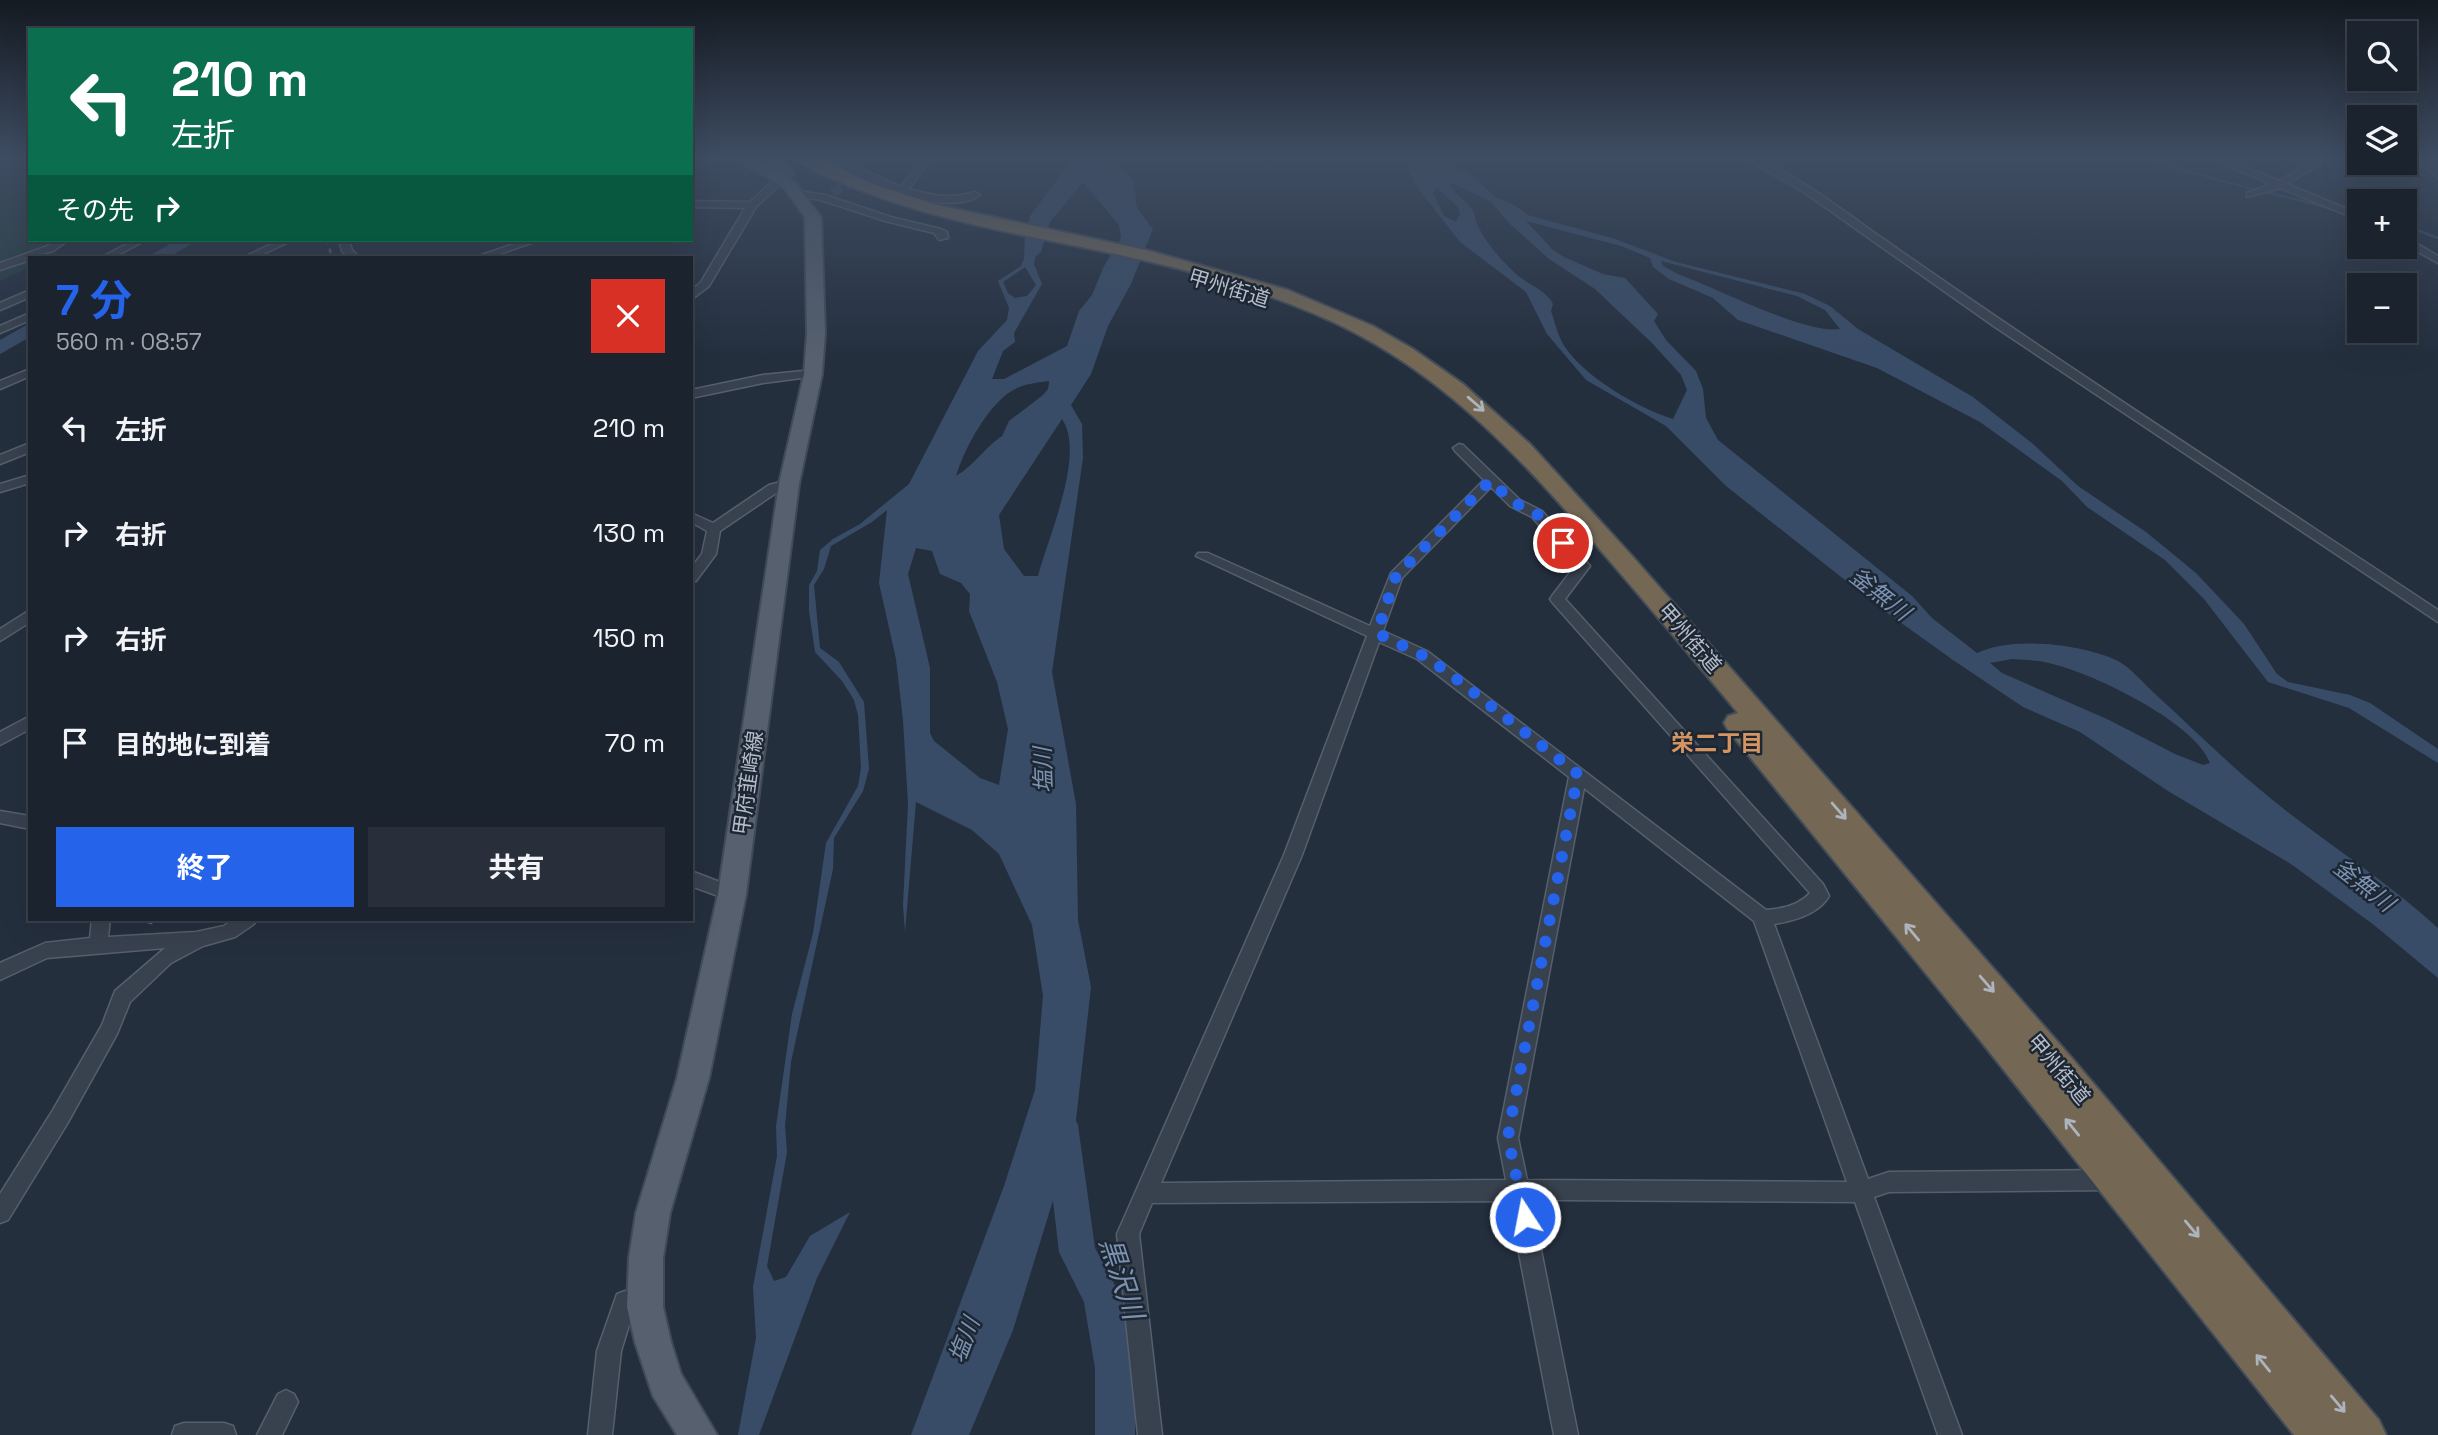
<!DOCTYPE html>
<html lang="ja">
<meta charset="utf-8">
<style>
:root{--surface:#1b232e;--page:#282f3a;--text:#f1f3f6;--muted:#a0a4aa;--line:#39404a;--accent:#2563eb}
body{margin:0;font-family:"Space Grotesk","Noto Sans JP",sans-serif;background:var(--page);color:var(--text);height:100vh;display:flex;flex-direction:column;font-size:26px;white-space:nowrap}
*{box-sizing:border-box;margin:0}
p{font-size:23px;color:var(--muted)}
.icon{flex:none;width:38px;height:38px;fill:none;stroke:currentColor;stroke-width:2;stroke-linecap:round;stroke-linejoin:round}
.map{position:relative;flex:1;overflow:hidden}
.details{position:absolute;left:28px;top:256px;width:665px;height:665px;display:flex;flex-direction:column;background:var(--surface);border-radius:0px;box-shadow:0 7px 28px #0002,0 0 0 2px var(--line)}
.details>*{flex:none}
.banner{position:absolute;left:28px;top:28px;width:665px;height:214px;border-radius:0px;box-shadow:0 7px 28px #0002,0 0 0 2px var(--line);background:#0b6e4f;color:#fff;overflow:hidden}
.controls{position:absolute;left:2347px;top:21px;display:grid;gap:14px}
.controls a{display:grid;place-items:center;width:70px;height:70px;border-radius:0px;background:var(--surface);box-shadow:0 7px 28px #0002,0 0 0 2px var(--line);font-size:35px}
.pin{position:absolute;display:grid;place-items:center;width:60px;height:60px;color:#fff;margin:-30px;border:4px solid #fff;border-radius:50%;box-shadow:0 2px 7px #0007}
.me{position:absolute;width:77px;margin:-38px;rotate:349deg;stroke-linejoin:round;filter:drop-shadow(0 0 5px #0008)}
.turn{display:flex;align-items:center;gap:24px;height:147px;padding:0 28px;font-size:32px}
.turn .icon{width:91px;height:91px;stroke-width:2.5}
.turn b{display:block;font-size:49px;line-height:60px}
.then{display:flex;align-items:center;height:66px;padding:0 28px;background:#0003;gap:14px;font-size:26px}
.round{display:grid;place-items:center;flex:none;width:74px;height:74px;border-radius:0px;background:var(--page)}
.headline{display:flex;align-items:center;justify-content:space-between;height:119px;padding:0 28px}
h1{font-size:42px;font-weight:700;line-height:52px;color:var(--accent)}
.cta{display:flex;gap:14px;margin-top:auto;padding:14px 28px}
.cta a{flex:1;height:80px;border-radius:0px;background:var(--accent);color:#fff;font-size:28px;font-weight:700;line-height:80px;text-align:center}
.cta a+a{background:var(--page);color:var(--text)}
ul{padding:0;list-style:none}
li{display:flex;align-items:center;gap:21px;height:105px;padding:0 28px}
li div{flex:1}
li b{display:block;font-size:26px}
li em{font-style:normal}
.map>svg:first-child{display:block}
.green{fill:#263c3f}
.water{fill:#394c67;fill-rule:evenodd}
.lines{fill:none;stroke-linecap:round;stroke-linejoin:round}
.stream{stroke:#394c67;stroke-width:2.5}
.river{fill:#394c67;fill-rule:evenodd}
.street-tunnel{stroke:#3a4453;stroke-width:10;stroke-dasharray:10 5;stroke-linecap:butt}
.street-casing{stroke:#565f6c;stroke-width:3}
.secondary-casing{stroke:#565f6c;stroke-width:3}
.primary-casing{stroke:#414a57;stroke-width:4}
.highway-casing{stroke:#434c59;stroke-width:4}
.street{fill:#38414e;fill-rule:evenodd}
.secondary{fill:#465061;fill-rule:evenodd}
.primary{fill:#56606e;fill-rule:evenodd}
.highway{fill:#746855;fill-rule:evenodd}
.rail-far1{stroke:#5a6575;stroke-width:2.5;stroke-dasharray:4.5 4.5;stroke-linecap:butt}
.rail{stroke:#5a6575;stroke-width:4.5;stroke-dasharray:8 8;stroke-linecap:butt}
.oneway{stroke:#aeb4bd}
.route{stroke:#2563eb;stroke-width:12;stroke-dasharray:0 21.6}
.labels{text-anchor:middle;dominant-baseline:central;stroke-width:5;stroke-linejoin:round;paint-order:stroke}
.street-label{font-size:21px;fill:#b4bcc9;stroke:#1d2633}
.water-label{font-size:23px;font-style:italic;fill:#7c92b1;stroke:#1d2633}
.neighbourhood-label{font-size:23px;font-weight:bold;fill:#d59563;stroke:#1d2633}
.near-water-label{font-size:28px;font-style:italic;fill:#7c92b1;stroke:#1d2633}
</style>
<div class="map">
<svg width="2438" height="1435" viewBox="0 0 2438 1435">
<rect width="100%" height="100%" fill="#242f3e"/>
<!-- green -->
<path class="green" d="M20,156H30V240H43L46,247L57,253L49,257H30V267L0,281V164Z"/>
<!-- water -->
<g class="water">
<path d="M1075,156H1117L1120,167L1133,180L1137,208L1153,229L1131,284L1108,326L1091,374L1071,405L1082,424L1083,458L1052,672L1076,804L1078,920L1091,987L1075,1129L1013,1330L969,1435H911L1004,1186L1035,1090L1043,996L1032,925L999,854L972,830L916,802L905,932L903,905L908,804L903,720L896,659L879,583L887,510L872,522L831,546L824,569L814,585L820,648L839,662L864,702L869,769L863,791L834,838L833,869L791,1062L785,1126L787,1152L767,1266L774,1281L786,1277L810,1236L850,1212L817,1278L759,1435H738L756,1338L753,1287L777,1156L776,1126L792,1014L813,933L826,843L858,786L861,768L858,715L854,700L842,681L815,652L809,611V585L817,571L820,550L833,539L860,524L909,484L978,351L1007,320L1009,308L998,281L1021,266L1024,259L1025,234L1030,216ZM1083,182L1119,225L1121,238L1104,266L1092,295L1079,311L1067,346L1004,379H992L1003,351L1015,342L1014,333L1042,284L1034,264L1035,257L1041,252L1050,222ZM1025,267L1036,285L1027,296L1015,298L1008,293L1003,282ZM1049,381C1049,391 1042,409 1035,417C1028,426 1017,428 1007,433C987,444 975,465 956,476C964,449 990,400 1017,388C1026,384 1039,382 1049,381ZM1062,419C1086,454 1048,537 1038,576H1024L1004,549L999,515ZM916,548L932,551L940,574L961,583L970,594L969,611L997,682L1008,729L999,785L980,778L934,741L930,733V668L908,574Z"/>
<path d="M1404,156H1432L1473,176L1495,197L1514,205L1528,215L1615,239L1676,262L1805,294L1830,306L1858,329L1973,397L2033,444L2078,486L2146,532L2196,573L2244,624L2277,674L2288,682L2350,695L2370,703L2438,749V763L2349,708L2268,682L2204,599L2165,560L2087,507L2062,481L1980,422L1877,368L1738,320L1713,298L1669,279L1653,267L1650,258L1621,246L1526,221L1553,250L1564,257L1603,274L1625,278L1658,314L1654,321L1666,340L1696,371L1703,389L1706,418L1718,440L1912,596L1932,618L1977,653C2013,636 2082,644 2118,661C2131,668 2143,683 2154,693C2188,724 2221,757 2257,787C2315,837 2382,876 2438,928V978L2374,925L2291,864L2168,791L2080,732L2023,707L1953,660L1879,607L1726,486L1666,426L1586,380L1547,334L1526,292L1460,242L1417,187L1407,168L1411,163ZM1450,182L1491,202L1509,223L1549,259L1595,289L1653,344L1681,375L1687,390L1673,419C1638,408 1586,378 1565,347C1558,337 1555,322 1551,311L1553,304C1547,291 1527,284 1516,274C1501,260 1483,240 1476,221C1475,218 1475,214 1473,211C1467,199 1454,197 1450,182ZM1436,187L1458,207L1460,214L1456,222L1444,216L1433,193ZM1661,261L1797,296L1825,310L1840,329C1804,334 1719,289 1680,275L1663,266ZM2012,659C2021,660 2030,660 2039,661C2082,667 2195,721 2210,763L2203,765L2175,754L2109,720L2002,673L1990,663Z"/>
</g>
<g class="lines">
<!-- stream -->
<g class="stream">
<path d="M2138,156L2218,180L2334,209"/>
<path d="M2404,225L2438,238"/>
</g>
<!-- river -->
<g class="river">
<path d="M177,240H198L169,257H147Z"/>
<path d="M30,323V337L0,354V340Z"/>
<path d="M1065,375L1075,381L1057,403L1025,428L1009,465H995L991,461L1009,421L1043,395L1058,377Z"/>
<path d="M1061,1109L1073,1114L1078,1125L1095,1248L1121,1297L1135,1368V1435H1095V1368L1084,1302L1059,1252L1044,1125L1049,1114Z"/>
</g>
<!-- street-tunnel -->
<path class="street-tunnel" d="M832,192L859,180"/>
<!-- street casing -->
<g class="street-casing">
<g id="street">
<path d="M708,156H722L691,168V162Z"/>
<path d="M822,156H834L901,187L924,156H933L909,189C933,196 951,199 975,192L980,195C946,220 852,179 822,156Z"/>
<path d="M1742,156C1773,156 1853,218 1882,238C2065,366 2252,487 2438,610V622L1995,327L1805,193Z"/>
<path d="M2206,156H2219L2279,181L2322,156H2333L2287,184L2359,214V220L2280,188L2247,197V193L2271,184Z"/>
<path d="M2420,156H2429V161L2438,170V178L2421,164Z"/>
<path d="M777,177L785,179L756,207L709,286L691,300V291L701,282L745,208L691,207V201L750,202Z"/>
<path d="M798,191L825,195L891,217L941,229L947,232L948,238L939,240L934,233L885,221L821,200L795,196L793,194Z"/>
<path d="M2404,236L2438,256V263L2404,244Z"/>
<path d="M57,240H69L53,251L30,257V260L0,270V263L45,247Z"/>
<path d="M134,240H146L114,257H102Z"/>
<path d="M280,240H293L257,257H244Z"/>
<path d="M339,240H349L352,250L359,257H348L342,251Z"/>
<path d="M525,240H540L491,257H476Z"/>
<path d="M30,290V297L0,310V303Z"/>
<path d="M30,313V320L0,333V326Z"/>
<path d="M30,369V376L0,389V381Z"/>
<path d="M813,370L819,374L817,376L763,383L691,398V390L763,375Z"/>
<path d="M30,443V452L0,464V455Z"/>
<path d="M1459,444L1463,445L1520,500L1542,511L1566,538L1607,534L1609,537L1607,540L1573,546L1590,566L1565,599L1823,884L1829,896C1819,914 1793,921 1774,924L1868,1179L1889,1172L2113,1170L2121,1173L2124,1180L2121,1187L2113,1190L1889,1192L1874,1197L1962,1435H1938L1855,1202L1563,1200H1531L1578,1435H1554L1509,1201L1152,1203L1139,1234L1162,1435H1138L1117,1234L1284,855L1367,636L1196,556L1198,553H1208L1370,626L1391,573L1484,480L1455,451L1453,448ZM1491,487L1510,506L1532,517L1575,566L1552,596L1550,599L1552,602L1810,893C1799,905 1782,909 1766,910L1427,651L1383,631L1402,578ZM1379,642L1417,659L1569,777L1498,1138L1506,1180L1161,1183L1302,855ZM1584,788L1754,921L1847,1182L1527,1180L1518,1138Z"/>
<path d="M30,475V483L0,492V484Z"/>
<path d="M789,480L795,484L794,487L779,491L720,531L716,554L696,581L691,582V568L702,554L707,531L691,522V513L713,523L769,485Z"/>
<path d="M30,610V622L0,641V629Z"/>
<path d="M30,716V729L0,745V732Z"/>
<path d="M0,811L30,816V829L0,823Z"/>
<path d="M691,871L738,889L741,894L738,899L732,901L691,886Z"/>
<path d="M92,919H110L108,937L196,932L224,926L234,919H257L254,924L235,937L203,946L171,963L130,1002L117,1034L67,1124L8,1220L0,1223V1194L53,1110L102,1025L115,991L165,948L47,958L0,980V963L45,943L90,938Z"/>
<path d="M625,1291L633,1294L636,1302L621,1351L612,1435H588L597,1351L617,1294Z"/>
<path d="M286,1390L294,1394L298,1402L282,1435H257L278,1394Z"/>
<path d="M184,1423H224L233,1426L236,1435H172L175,1426Z"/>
</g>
</g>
<!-- secondary casing -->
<g class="secondary-casing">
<path id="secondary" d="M740,156C757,156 783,158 794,173L785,182H775L773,179L779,173Z"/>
</g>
<!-- primary casing -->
<g class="primary-casing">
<path id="primary" d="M725,156H745L778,171L795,183L821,217L825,333L822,374L799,484L746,894L709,1078L670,1213L663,1258V1307L671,1342L681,1374L717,1435H677L653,1396L635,1342L627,1307L629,1258L636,1213L677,1078L718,894L779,484L804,374L807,333L805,217L785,189L768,177Z"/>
</g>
<!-- highway casing -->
<g class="highway-casing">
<path id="highway" d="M793,156H814L868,182L933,204L1150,251L1288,290L1373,326L1413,349L1463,384L1530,444L1633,557L2071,1057L2379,1420L2386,1435H2294L1980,1040L1728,730L1724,723L1728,716L1738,713C1693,659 1648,605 1602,552C1519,455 1435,364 1315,314C1261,291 1204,274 1147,261C1043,237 935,224 838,181C823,175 804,168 793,156Z"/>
</g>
<!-- street -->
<use href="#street" class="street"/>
<!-- secondary -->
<use href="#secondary" class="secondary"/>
<!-- primary -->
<use href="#primary" class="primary"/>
<!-- highway -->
<use href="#highway" class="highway"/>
<!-- rail-far1 -->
<path class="rail-far1" d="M327,240L332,257"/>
<!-- rail -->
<path class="rail" d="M150,924L151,919"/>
</g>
<!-- one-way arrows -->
<defs><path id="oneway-shaft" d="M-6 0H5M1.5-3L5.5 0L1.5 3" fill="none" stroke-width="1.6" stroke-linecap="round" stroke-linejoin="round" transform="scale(1.75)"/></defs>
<g class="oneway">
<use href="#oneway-shaft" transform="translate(1476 404) rotate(41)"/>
<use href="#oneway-shaft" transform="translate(1839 811) rotate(49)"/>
<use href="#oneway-shaft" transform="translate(1912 932) rotate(-130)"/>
<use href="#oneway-shaft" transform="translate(1987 984) rotate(49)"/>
<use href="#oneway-shaft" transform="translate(2072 1127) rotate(-129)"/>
<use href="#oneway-shaft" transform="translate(2192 1229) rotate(50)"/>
<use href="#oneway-shaft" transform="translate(2263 1363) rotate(-129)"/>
<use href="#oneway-shaft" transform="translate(2338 1404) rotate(50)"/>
</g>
<!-- sky -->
<linearGradient id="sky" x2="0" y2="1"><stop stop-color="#141a22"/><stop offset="0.44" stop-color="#3f4d63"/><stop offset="1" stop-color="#3f4d63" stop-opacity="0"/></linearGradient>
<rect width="2438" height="357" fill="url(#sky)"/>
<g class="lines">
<!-- route -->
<path class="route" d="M1525,1217L1508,1138L1510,1124L1578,774L1445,670L1422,655L1377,633L1396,576L1490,481L1515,503L1537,514L1563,543"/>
</g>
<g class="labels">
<!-- street labels -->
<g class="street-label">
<text transform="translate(1229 288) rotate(17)">甲州街道</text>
<text transform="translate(1690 638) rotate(49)">甲州街道</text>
<text transform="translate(748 783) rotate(-82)">甲府韮崎線</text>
<text transform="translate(2059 1069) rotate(50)">甲州街道</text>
</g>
<!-- water labels -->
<g class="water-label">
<text transform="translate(1880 594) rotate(38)">釜無川</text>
<text transform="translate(1043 770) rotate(-92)">塩川</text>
<text transform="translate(2364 885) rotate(38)">釜無川</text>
<text transform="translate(964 1340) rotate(-69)">塩川</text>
</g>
<!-- neighbourhood labels -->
<g class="neighbourhood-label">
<text x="1717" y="743">栄二丁目</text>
</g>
<!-- near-water labels -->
<g class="near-water-label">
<text transform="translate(1122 1278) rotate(72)">黒沢川</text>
</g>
</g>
</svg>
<div class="controls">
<a><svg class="icon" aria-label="search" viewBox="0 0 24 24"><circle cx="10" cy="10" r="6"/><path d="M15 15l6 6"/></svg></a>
<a><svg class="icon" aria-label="layers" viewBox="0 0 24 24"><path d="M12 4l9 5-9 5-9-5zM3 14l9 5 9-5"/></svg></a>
<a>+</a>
<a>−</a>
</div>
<div class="pin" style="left:1563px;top:543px;background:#d93025"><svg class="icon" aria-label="arrive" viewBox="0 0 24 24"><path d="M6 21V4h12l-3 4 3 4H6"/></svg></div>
<svg class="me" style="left:1525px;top:1217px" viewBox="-20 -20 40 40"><circle r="17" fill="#2563eb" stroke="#fff" stroke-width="3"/><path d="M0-11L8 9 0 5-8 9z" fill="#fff"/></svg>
<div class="banner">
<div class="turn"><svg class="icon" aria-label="left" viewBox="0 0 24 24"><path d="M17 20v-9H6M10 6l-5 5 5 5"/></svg><div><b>210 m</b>左折</div></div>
<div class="then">その先<svg class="icon" aria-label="right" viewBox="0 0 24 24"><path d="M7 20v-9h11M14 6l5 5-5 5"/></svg></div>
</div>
<section class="details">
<div class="headline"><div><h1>7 分</h1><p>560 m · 08:57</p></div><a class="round" style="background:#d93025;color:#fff"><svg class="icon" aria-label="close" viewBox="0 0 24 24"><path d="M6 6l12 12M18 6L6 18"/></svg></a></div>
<ul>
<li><svg class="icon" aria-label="left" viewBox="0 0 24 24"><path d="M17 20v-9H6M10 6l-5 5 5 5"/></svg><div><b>左折</b></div><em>210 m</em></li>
<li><svg class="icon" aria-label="right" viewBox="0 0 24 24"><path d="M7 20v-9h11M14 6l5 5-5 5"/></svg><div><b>右折</b></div><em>130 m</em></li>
<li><svg class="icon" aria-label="right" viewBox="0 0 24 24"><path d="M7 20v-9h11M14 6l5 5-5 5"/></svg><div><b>右折</b></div><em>150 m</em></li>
<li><svg class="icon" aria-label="arrive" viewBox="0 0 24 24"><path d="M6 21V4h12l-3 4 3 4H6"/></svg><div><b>目的地に到着</b></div><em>70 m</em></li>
</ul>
<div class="cta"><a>終了</a><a>共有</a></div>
</section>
</div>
